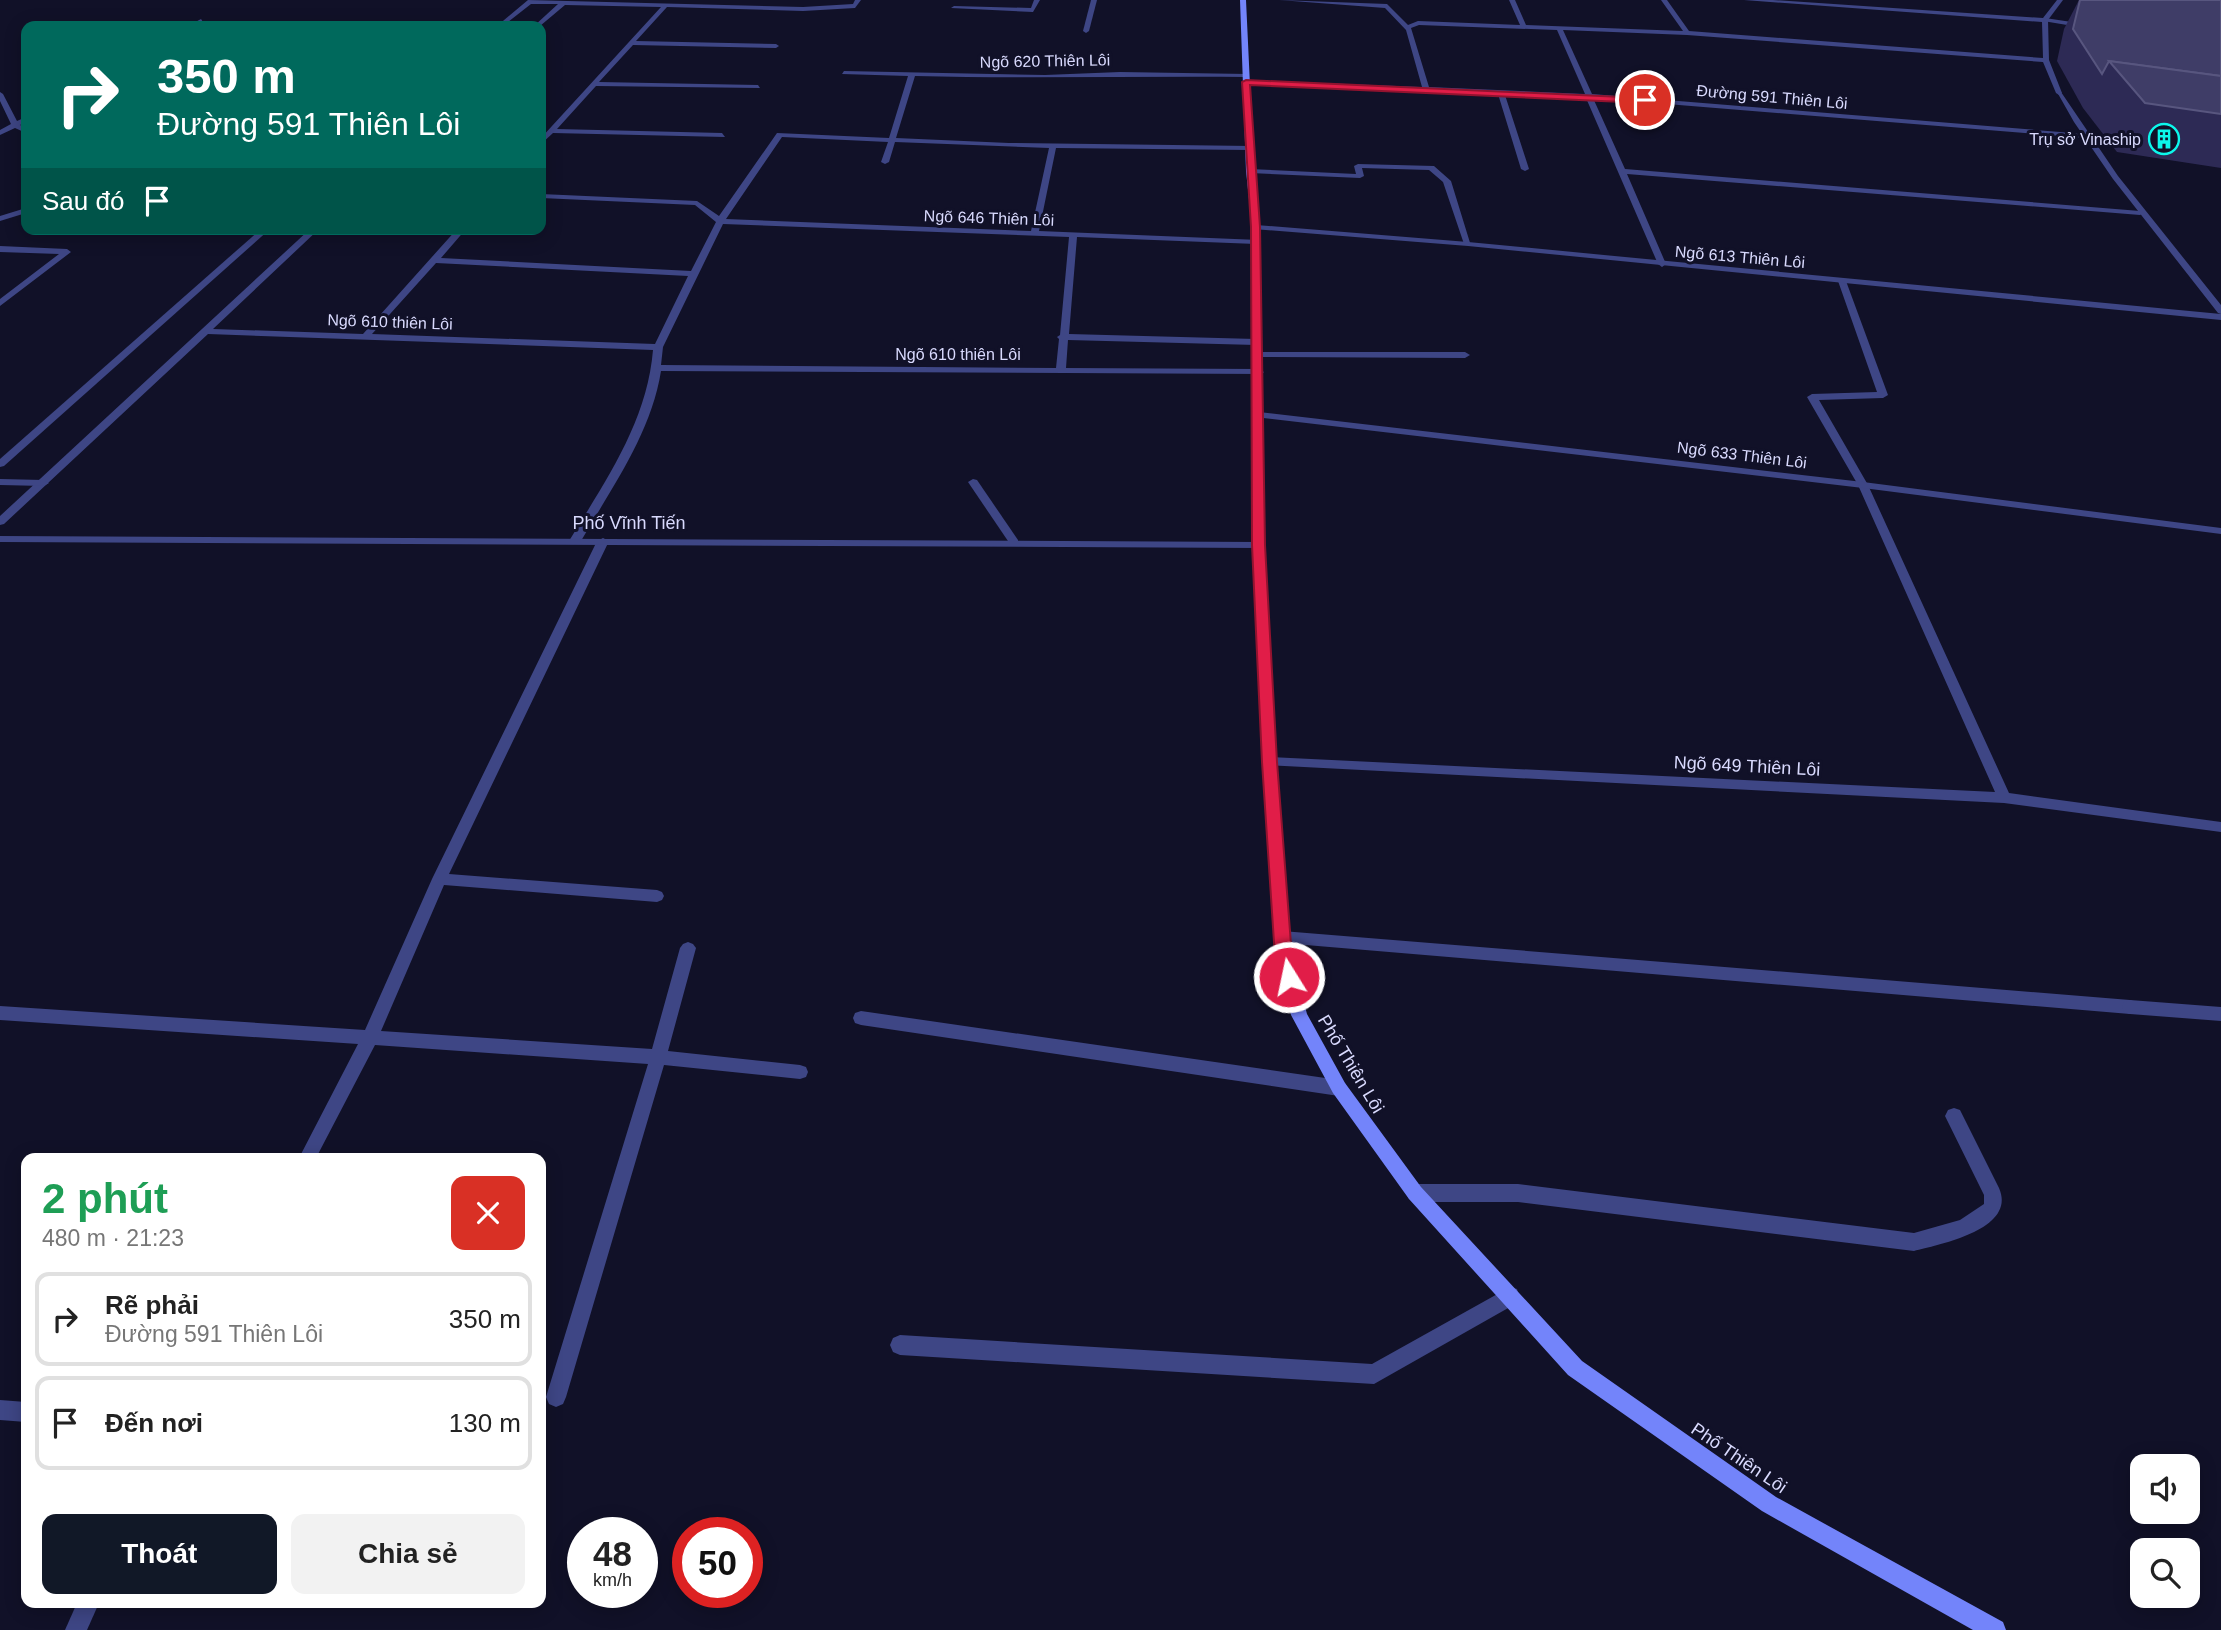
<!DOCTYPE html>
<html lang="vi">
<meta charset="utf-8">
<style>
:root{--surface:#fff;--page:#f2f2f2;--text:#222;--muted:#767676;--line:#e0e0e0;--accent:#111827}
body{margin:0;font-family:Arial,sans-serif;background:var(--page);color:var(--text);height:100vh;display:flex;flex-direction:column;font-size:26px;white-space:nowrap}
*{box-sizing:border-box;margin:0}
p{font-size:23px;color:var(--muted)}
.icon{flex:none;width:38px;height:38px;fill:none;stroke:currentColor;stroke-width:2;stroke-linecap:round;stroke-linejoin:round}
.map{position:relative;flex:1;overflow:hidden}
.panel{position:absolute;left:21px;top:1153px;width:525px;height:455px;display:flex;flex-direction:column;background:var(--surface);border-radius:14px;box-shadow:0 4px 18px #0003}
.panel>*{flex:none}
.banner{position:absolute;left:21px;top:21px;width:525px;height:214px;border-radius:14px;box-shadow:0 4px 18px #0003;background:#00695c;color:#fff;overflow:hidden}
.fabs{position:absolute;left:2130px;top:1454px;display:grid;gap:14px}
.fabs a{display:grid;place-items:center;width:70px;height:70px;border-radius:14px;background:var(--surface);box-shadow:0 4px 18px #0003;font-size:35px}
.speed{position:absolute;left:567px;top:1517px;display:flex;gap:14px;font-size:35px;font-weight:700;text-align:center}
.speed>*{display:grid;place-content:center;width:91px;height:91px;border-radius:50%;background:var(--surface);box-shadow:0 4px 18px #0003;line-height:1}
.speed small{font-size:18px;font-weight:400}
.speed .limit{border:10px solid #d22;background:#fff;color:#111}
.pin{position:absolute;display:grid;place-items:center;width:60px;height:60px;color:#fff;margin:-30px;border:4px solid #fff;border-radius:50%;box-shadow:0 2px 7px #0007}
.me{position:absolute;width:77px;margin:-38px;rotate:350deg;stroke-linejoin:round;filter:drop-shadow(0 0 5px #0008)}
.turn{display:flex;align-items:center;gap:24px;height:147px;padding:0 21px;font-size:32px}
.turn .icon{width:91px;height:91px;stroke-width:2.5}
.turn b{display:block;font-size:49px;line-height:60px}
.then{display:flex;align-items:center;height:66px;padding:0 21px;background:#0003;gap:14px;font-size:26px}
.round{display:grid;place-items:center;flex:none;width:74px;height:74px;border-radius:14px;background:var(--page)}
.headline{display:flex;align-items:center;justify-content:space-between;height:119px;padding:0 21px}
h1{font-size:42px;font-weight:600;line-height:52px;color:#1e9e55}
.cta{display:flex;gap:14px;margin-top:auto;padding:14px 21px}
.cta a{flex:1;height:80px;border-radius:14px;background:var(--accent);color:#fff;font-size:28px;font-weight:600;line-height:80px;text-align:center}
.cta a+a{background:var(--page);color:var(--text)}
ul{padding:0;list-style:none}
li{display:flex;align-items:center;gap:21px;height:94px;margin:0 14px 10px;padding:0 7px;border:4px solid var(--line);border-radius:14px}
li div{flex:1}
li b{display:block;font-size:26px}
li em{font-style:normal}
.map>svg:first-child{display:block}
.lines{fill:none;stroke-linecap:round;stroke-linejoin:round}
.service{fill:#3e4685;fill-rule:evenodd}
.minor{fill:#3e4685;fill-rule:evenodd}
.secondary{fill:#7384fa;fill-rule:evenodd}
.wall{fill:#2d2a55}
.building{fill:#3f3d67;stroke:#58567f;stroke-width:2}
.route{fill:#e11d48;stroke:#92132f;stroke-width:2}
.labels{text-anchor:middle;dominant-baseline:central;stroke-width:6;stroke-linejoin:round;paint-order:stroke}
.far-street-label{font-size:16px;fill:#d9dafe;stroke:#111128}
.far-poi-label{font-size:16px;fill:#d9dafe;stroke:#111128;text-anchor:end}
.street-label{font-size:18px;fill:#d9dafe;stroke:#111128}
</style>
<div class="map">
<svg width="2221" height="1630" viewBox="0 0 2221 1630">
<rect width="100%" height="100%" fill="#111128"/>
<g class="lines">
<!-- service -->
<g class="service">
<path d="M528,0L803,7L853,4L855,0H861L855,8L803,11L667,7L636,41L776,44L779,46L776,48L633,45L599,82L758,85L760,88L596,86L557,129L722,133L725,137L553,133L541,144V138L661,7L565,5L540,26H534L558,4H531L503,26H497Z"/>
<path d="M1034,0H1040L1033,12L951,8L954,6L1031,8Z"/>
<path d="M1091,0H1097L1089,31L1086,33L1083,31Z"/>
<path d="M1279,0L1387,4L1408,25L1418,21L1520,25L1509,0H1515L1526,25L1683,31L1661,0H1667L1689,31L2043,58L2042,22L1744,0H1773L2043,18L2057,0H2063L2048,20L2049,60L2062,93L2059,95L2056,93L2043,62L1687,35L1563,30L1592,94L2085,134L2089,136L2085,138L1593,98L1625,169L2140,211L2144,213L2140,215L1627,174L1666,264L1662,267L1658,264L1586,98L1505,95L1529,169L1525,171L1521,169L1498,94L1244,83L1246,80L1422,87L1406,30L1385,8ZM1419,25L1557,30L1585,94L1429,87L1411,28Z"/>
<path d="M201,19L203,22L195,26H188Z"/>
<path d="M844,71L1045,75L1120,72L1248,74L1246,77C1135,76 1025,79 915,76L896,138L1009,143L1252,146L1253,148L1249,150L1056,148L1039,231L1259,240V244H1256L1077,237L1069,334L1256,339L1261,342L1256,345L1068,340L1066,368L1259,369L1264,372L1262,374L661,371C651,434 612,487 581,541L575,544L569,541C606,480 647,422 653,350L208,334L4,524L0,525V516L310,229H319L213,329L363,334L457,229H466L441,258L691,271L716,222L695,205L541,198V194L697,201L719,216L777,133L889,138L908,76L842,74ZM782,137L888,142L881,162L885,164L889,162L895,142L1049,148L1031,231L726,219ZM723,224L1069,237L1060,335L1057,337L1059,339L1056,368L661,365L663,347ZM436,263L688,276L655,344L372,334Z"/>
<path d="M0,92L3,94L17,121L26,117V122L20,125L26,128V133L15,128L0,135V130L11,124L0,101Z"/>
<path d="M1358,164L1434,166L1451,181L1471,246L1464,244L1443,182L1429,170L1362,168L1364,176L1360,178L1250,173L1246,171L1250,169L1356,174L1354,166Z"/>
<path d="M26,208V213L0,221V216Z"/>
<path d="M261,229H270L4,466L0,467V459Z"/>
<path d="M0,246L67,249L71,252L0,306V299L59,254L0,252Z"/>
<path d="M1842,278L1846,281L1888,395L1883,398L1819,400L1868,485L2009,793L2221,822V832L2004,803L1264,765L1262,762L1264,759L1269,757L1995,792L1858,485L1807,397L1812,394L1877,392L1838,281Z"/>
<path d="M1257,352H1465L1470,355L1465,358L1254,357L1252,355Z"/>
<path d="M973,479L977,480L1018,540V544H1010L968,482Z"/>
<path d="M603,538L609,541L449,874L657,890L662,892L664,896L662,900L657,902L444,885L381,1031L652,1049L680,948L683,944L688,942L693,944L696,948L668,1051L800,1065L806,1067L808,1072L806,1077L800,1079L664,1065L566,1397L563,1404L556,1407L549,1404L546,1397L648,1064L375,1045L316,1158H299L358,1044L0,1020V1006L365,1030L432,879L597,541Z"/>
<path d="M1282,931L2130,1000L2136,1002L2138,1007L2136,1012L2130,1014L1282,943L1277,941L1274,937L1277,933Z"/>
<path d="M861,1011L1339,1080L1345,1083L1347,1088L1345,1093L1339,1096L861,1025L855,1023L853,1018L855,1013Z"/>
<path d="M1954,1108L1960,1110L1999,1188C2017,1229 1942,1244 1914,1251L1518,1202H1415L1409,1199L1406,1193L1409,1187L1415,1184H1518L1914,1233L1960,1220L1984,1204V1195L1945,1116L1948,1110Z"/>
<path d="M1510,1287L1517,1289L1519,1296L1517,1303L1374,1384L900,1355L893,1352L890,1345L893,1338L900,1335L1372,1364Z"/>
<path d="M0,1400L26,1402V1422L0,1420Z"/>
<path d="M77,1603H99L87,1630H65Z"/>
</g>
<!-- minor -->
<g class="minor">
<path d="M2045,18L2085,24L2088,26L2085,28L2043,21Z"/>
<path d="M2057,92H2061L2118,176L2221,305V314L2218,313L2113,179L2074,122Z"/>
<path d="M1256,225L1468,242L2221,314V320L1468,246L1253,229L1252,227Z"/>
<path d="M1259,412L1863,482L2221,528V534L1863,488L1255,417V413Z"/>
<path d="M0,479L44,480L49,483L44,486L0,485Z"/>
<path d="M0,536L1259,542L1265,545L1259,548L0,542Z"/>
<path d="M2130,1000L2221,1007V1021L2130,1014L2124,1012L2122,1007L2124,1002Z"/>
</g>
<!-- secondary -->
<path class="secondary" d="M1240,0H1246L1254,171L1260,227L1265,545L1276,762L1292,957L1307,1014L1345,1083L1421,1187L1582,1361L1776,1497L2003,1622L2006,1630H1973L1762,1511L1568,1375L1409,1199L1333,1093L1291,1015L1276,957L1262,762L1253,545L1252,227L1246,171Z"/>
</g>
<!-- wall -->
<path class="wall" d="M2079,0H2221V168L2117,152L2083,108L2057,61L2064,29Z"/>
<!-- building -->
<g class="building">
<path d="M2080,0H2221V76L2109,61L2102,74L2073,29Z"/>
<path d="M2109,61L2221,76V114L2145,103Z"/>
</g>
<!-- route -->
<path class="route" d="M1246,80L1645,98L1649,100L1645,103L1250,85L1260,227L1265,545L1277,762L1292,957L1298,977L1295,982L1289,984L1283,982L1275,957L1262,762L1252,545L1251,227L1242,82Z"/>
<!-- icons -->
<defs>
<g id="building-ring" transform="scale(1.575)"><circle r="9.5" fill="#111128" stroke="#0cf7eb" stroke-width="1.5"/><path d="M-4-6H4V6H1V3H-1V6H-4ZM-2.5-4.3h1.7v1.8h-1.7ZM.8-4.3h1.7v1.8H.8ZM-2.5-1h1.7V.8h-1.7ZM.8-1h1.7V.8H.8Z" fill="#0cf7eb"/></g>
</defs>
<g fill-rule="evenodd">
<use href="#building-ring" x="2164" y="139"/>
</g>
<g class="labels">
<!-- far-street labels -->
<g class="far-street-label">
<text transform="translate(1045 61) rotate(-1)">Ngõ 620 Thiên Lôi</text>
<text transform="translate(1772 97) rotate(5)">Đường 591 Thiên Lôi</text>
<text transform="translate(989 218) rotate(2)">Ngõ 646 Thiên Lôi</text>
<text transform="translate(1740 257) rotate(5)">Ngõ 613 Thiên Lôi</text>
<text transform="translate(390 322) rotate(2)">Ngõ 610 thiên Lôi</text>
<text x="958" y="354">Ngõ 610 thiên Lôi</text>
<text transform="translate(1742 455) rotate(7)">Ngõ 633 Thiên Lôi</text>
</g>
<!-- far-poi labels -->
<g class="far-poi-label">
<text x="2141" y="139">Trụ sở Vinaship</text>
</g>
<!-- street labels -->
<g class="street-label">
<text x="629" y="523">Phố Vĩnh Tiến</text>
<text transform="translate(1747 766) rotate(3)">Ngõ 649 Thiên Lôi</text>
<text transform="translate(1351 1064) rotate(59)">Phố Thiên Lôi</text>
<text transform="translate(1739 1458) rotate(34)">Phố Thiên Lôi</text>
</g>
</g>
</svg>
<div class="fabs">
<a><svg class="icon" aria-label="sound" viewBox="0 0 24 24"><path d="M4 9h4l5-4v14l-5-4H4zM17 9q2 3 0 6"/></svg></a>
<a><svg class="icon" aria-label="search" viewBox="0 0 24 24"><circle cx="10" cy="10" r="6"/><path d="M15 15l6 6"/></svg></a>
</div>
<div class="speed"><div>48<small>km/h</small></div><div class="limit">50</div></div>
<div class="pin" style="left:1645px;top:100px;background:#d93025"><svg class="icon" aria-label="arrive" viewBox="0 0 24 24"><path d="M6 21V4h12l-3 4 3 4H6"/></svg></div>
<svg class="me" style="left:1289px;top:977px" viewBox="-20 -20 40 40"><circle r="17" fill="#e11d48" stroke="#fff" stroke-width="3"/><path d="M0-11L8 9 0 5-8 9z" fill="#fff"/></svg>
<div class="banner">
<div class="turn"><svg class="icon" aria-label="right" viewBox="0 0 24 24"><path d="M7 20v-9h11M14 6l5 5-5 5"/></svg><div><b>350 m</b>Đường 591 Thiên Lôi</div></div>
<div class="then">Sau đó<svg class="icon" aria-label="arrive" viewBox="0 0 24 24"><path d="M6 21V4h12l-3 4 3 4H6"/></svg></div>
</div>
<section class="panel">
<div class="headline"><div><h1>2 phút</h1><p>480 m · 21:23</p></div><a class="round" style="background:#d93025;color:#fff"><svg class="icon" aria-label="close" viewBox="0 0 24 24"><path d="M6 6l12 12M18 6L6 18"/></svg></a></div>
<ul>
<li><svg class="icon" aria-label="right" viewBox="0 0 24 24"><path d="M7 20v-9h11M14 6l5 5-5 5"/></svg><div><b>Rẽ phải</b><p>Đường 591 Thiên Lôi</p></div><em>350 m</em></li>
<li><svg class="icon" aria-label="arrive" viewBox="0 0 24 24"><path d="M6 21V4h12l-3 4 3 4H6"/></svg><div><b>Đến nơi</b></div><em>130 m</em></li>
</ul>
<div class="cta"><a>Thoát</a><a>Chia sẻ</a></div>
</section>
</div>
